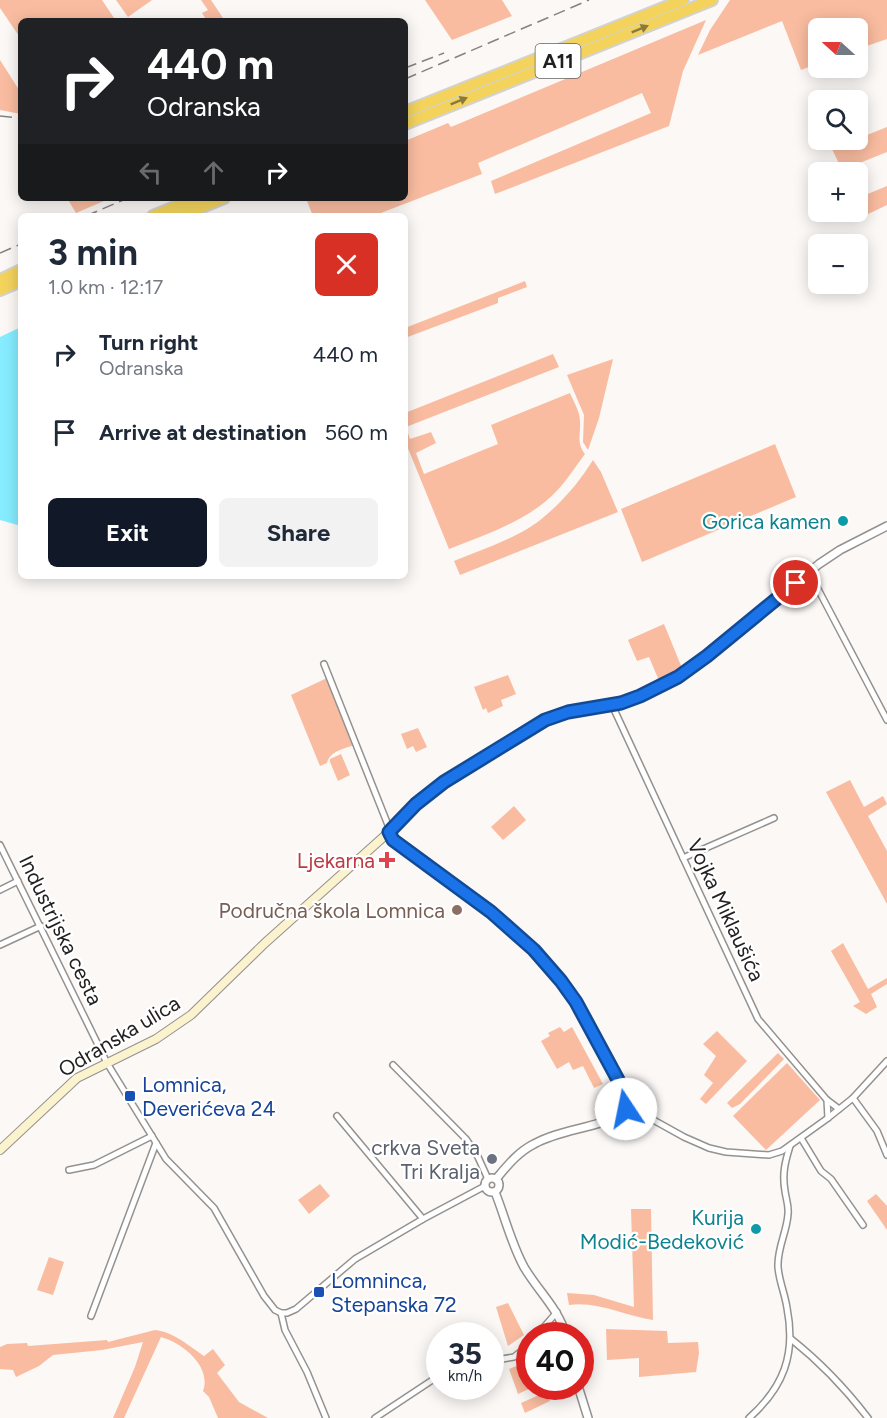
<!DOCTYPE html>
<meta charset="utf-8">
<style>
:root{--surface:#fff;--page:#f2f2f3;--text:#1f2937;--muted:#747a83;--accent:#111827}
body{margin:0;font-family:Figtree,sans-serif;background:var(--page);color:var(--text);height:100vh;display:flex;flex-direction:column;font-size:22px;white-space:nowrap}
*{box-sizing:border-box;margin:0}
p{font-size:20px;color:var(--muted)}
.icon{flex:none;width:33px;height:33px;fill:none;stroke:currentColor;stroke-width:2;stroke-linecap:round;stroke-linejoin:round}
.map{position:relative;flex:1;overflow:hidden}
.sheet{position:absolute;left:18px;top:213px;width:390px;height:366px;display:flex;flex-direction:column;background:var(--surface);border-radius:9px;box-shadow:0 3px 15px #0003}
.sheet>*{flex:none}
.banner{position:absolute;left:18px;top:18px;width:390px;height:183px;border-radius:9px;box-shadow:0 3px 15px #0003;background:#202124;color:#fff;overflow:hidden}
.needle{width:39px;rotate:291deg}
.tools{position:absolute;left:808px;top:18px;display:grid;gap:12px}
.tools a{display:grid;place-items:center;width:60px;height:60px;border-radius:9px;background:var(--surface);box-shadow:0 3px 15px #0003;font-size:30px}
.speed{position:absolute;left:426px;top:1322px;display:flex;gap:12px;font-size:30px;font-weight:700;text-align:center}
.speed>*{display:grid;place-content:center;width:78px;height:78px;border-radius:50%;background:var(--surface);box-shadow:0 3px 15px #0003;line-height:1}
.speed small{font-size:15px;font-weight:400}
.speed .limit{border:9px solid #d22;background:#fff;color:#111}
.pin{position:absolute;display:grid;place-items:center;width:51px;height:51px;color:#fff;margin:-26px;border:3px solid #fff;border-radius:50%;box-shadow:0 2px 6px #0007}
.me{position:absolute;width:66px;margin:-33px;rotate:349deg;stroke-linejoin:round;filter:drop-shadow(0 0 4px #0008)}
.turn{display:flex;align-items:center;gap:21px;height:126px;padding:0 30px;font-size:27px}
.turn .icon{width:78px;height:78px;stroke-width:2.5}
.turn b{display:block;font-size:42px;line-height:51px}
.lanes{display:flex;align-items:center;height:57px;padding:0 30px;background:#0003;justify-content:center;gap:30px;direction:ltr}
.lanes .off{opacity:.35}
.round{display:grid;place-items:center;flex:none;width:63px;height:63px;border-radius:9px;background:var(--page)}
.head{display:flex;align-items:center;justify-content:space-between;height:102px;padding:0 30px}
h1{font-size:36px;font-weight:700;line-height:45px}
.button{display:flex;gap:12px;margin-top:auto;padding:12px 30px}
.button a{flex:1;height:69px;border-radius:9px;background:var(--accent);color:#fff;font-size:24px;font-weight:700;line-height:69px;text-align:center}
.button a+a{background:var(--page);color:var(--text)}
ul{padding:0;list-style:none}
li{display:flex;align-items:center;gap:18px;height:78px;padding:0 30px}
li div{flex:1}
li b{display:block;font-size:22px}
li em{font-style:normal}
.map>svg:first-child{display:block}
.green{fill:#f9bca0}
.water{fill:#85edff}
.lines{fill:none;stroke-linecap:round;stroke-linejoin:round}
.minor-casing{stroke:#94918f;stroke-width:8}
.tertiary-casing{stroke:#94918f;stroke-width:10}
.secondary-casing{stroke:#94918f;stroke-width:10}
.motorway-casing{stroke:#d3d2d2;stroke-width:14}
.minor{stroke:#fff;stroke-width:5}
.tertiary{stroke:#fff;stroke-width:7}
.secondary{stroke:#fbf2ce;stroke-width:8}
.motorway{stroke:#f3d35c;stroke-width:10}
.rail{stroke:#858382;stroke-width:1.5;stroke-dasharray:12 6;stroke-linecap:butt}
.oneway{fill:#8a793e}
.route-casing{stroke:#114b97;stroke-width:15}
.route{stroke:#1a73e8;stroke-width:10}
.culture-dot{fill:#0f9aa8;stroke:#fff;stroke-width:2}
.health-dot{fill:#e0444e;stroke:#fff;stroke-width:2}
.education-dot{fill:#8d6e63;stroke:#fff;stroke-width:2}
.transit-dot{fill:#1a4fb4;stroke:#fff;stroke-width:2}
.worship-dot{fill:#6b7280;stroke:#fff;stroke-width:2}
.labels{text-anchor:middle;dominant-baseline:central;stroke-width:4.5;stroke-linejoin:round;paint-order:stroke}
.shield{fill:#fff;stroke:#646262;stroke-width:1.5}
.shield-label{font-size:20px;font-weight:bold;fill:#211f1f}
.culture-label{font-size:21px;fill:#0d838f;stroke:#fff;text-anchor:end}
.health-label{font-size:21px;fill:#be3a42;stroke:#fff;text-anchor:end}
.education-label{font-size:21px;fill:#785e54;stroke:#fff;text-anchor:end}
.street-label{font-size:21px;fill:#211f1f;stroke:#fff}
.transit-label{font-size:21px;fill:#164399;stroke:#fff;text-anchor:start}
.worship-label{font-size:21px;fill:#5b616d;stroke:#fff;text-anchor:end}
</style>
<div class="map">
<svg width="887" height="1418" viewBox="0 0 887 1418">
<rect width="100%" height="100%" fill="#fbf8f6"/>
<!-- green -->
<g class="green">
<path d="M0,0H102L116,21H21V39L0,8Z"/>
<path d="M116,0H152L128,17Z"/>
<path d="M201,0H211L225,21H207L202,13L208,10Z"/>
<path d="M425,0H502L512,16L452,40Z"/>
<path d="M730,0H887V39L858,49V28H819V63L801,70L782,21L698,55L710,30Z"/>
<path d="M706,20L683,71L669,126L495,194L491,181L651,113L642,93L478,163L482,174L373,216H313L307,201L312,198H405V141L448,123L451,127Z"/>
<path d="M0,60L21,93V114L0,110Z"/>
<path d="M887,127V152L842,170L832,149Z"/>
<path d="M887,186V205L862,217L858,208V198Z"/>
<path d="M67,198H111L76,213Z"/>
<path d="M525,281L527,287L498,298V303L405,338V328Z"/>
<path d="M553,354L559,367L406,427L410,439L431,432L436,443L416,453L424,474L498,444L491,425L570,393C573,401 580,411 580,421C581,433 576,443 585,454C573,470 562,488 546,501C518,524 483,536 449,549L405,441V413Z"/>
<path d="M613,359L599,418L588,450L583,442L584,415L567,375Z"/>
<path d="M775,444L796,497L642,562L621,509Z"/>
<path d="M593,460L601,472L618,512L460,575L454,561C484,548 520,538 545,516C564,500 580,481 593,460Z"/>
<path d="M664,624L682,668L680,671L660,683L649,657L637,661L628,640Z"/>
<path d="M508,675L516,694L501,700L503,706L488,713L486,708L483,710L474,687Z"/>
<path d="M327,678L354,745C344,749 330,751 327,763L320,766L291,695Z"/>
<path d="M418,728L427,747L416,752L413,746L407,749L401,734Z"/>
<path d="M341,754L350,775L338,781L330,762V759Z"/>
<path d="M850,780L864,807L883,796L887,804L868,816L887,851V904L826,792Z"/>
<path d="M514,806L526,820L503,840L491,827Z"/>
<path d="M843,943L868,989L887,978V984L871,994L877,1007L866,1014L853,1006L860,1002L831,951Z"/>
<path d="M560,1027L564,1032L572,1027L603,1084L594,1088L583,1066L573,1070L569,1062L557,1069L541,1041L550,1036L548,1033Z"/>
<path d="M717,1031L747,1061L706,1104L700,1099L713,1083L704,1075L716,1056L703,1044Z"/>
<path d="M778,1053L784,1059L740,1104L732,1108L727,1103Z"/>
<path d="M787,1063L820,1100L766,1150L733,1116Z"/>
<path d="M320,1184L330,1196L309,1214L298,1200Z"/>
<path d="M876,1194L887,1206V1230L867,1201Z"/>
<path d="M631,1209H651L653,1320C625,1316 598,1301 569,1305L567,1293L594,1295L634,1307Z"/>
<path d="M49,1257L64,1262L53,1295L37,1290Z"/>
<path d="M508,1303L524,1335L508,1346L496,1307Z"/>
<path d="M606,1329L667,1331L668,1343L698,1342L699,1353L696,1372L639,1377V1358L607,1360Z"/>
<path d="M155,1330C174,1332 189,1346 204,1356L213,1349L225,1365L217,1373L239,1402L268,1418H218L209,1397L203,1391C212,1367 183,1343 161,1337L124,1418H113L135,1367L143,1342L102,1350L53,1355L39,1366L16,1377L13,1370L0,1369V1347L7,1344L27,1343L28,1346L107,1340L108,1342Z"/>
<path d="M529,1361L530,1386H535L518,1394L509,1369Z"/>
<path d="M546,1392L550,1401L525,1413L521,1403Z"/>
</g>
<!-- water -->
<path class="water" d="M21,327V526L0,520V337Z"/>
<g class="lines">
<!-- minor casing -->
<g class="minor-casing">
<g id="minor">
<path d="M809,572L887,720"/>
<path d="M324,664L390,830"/>
<path d="M612,705L758,1019L827,1100L839,1109"/>
<path d="M0,845L107,1063L166,1159L214,1208L264,1296L275,1310L281,1313L285,1330L307,1372L326,1418"/>
<path d="M683,858L774,818"/>
<path d="M0,890L18,881"/>
<path d="M0,945L41,926"/>
<path d="M393,1065L466,1139L478,1157L488,1179"/>
<path d="M853,1098L877,1131L887,1155"/>
<path d="M827,1100L828,1118"/>
<path d="M639,1112L684,1137L709,1148L726,1152L769,1155L782,1151L828,1118L853,1098L887,1061"/>
<path d="M337,1116L423,1219"/>
<path d="M801,1138L821,1171L831,1179L863,1225"/>
<path d="M69,1170L94,1165L152,1136"/>
<path d="M281,1313H287L296,1309L355,1259L423,1219L485,1186"/>
<path d="M91,1316L156,1143"/>
<path d="M537,1335L557,1312"/>
<path d="M791,1339C820,1362 845,1388 868,1418"/>
<path d="M490,1361L514,1357L530,1344"/>
<path d="M375,1418L440,1375"/>
<path d="M749,1418C784,1387 796,1354 787,1308C785,1294 779,1281 778,1267C777,1248 787,1232 788,1214C789,1206 786,1199 785,1191C782,1174 785,1162 790,1146"/>
</g>
</g>
<!-- tertiary casing -->
<g class="tertiary-casing">
<g id="tertiary">
<circle cx="633" cy="1108" r="7"/>
<path d="M630,1102L576,1002L561,981L534,950L491,912L393,840L389,832L416,804L444,782L545,720L568,712L628,701L678,677L707,656L819,564L840,550L887,526"/>
<circle cx="492" cy="1185" r="7"/>
<path d="M496,1179C507,1166 518,1152 534,1144C563,1128 598,1129 627,1111"/>
<path d="M495,1192C505,1217 511,1243 524,1267C538,1291 558,1308 566,1335"/>
<path d="M578,1386L588,1418"/>
</g>
</g>
<!-- secondary casing -->
<g class="secondary-casing">
<path id="secondary" d="M0,1150L77,1078L156,1039L191,1015L265,943L389,832"/>
</g>
<!-- motorway casing -->
<g class="motorway-casing">
<g id="motorway">
<path d="M405,112L683,0"/>
<path d="M405,124L712,0"/>
<path d="M153,216L197,198"/>
<path d="M180,216L224,198"/>
<path d="M0,280L21,270"/>
<path d="M0,290L21,281"/>
</g>
</g>
<!-- minor -->
<use href="#minor" class="minor"/>
<!-- tertiary -->
<use href="#tertiary" class="tertiary"/>
<!-- secondary -->
<use href="#secondary" class="secondary"/>
<!-- motorway -->
<use href="#motorway" class="motorway"/>
<!-- rail -->
<g class="rail">
<path d="M405,68L444,53"/>
<path d="M405,79L589,0"/>
<path d="M0,116L21,118"/>
<path d="M86,216L128,198"/>
<path d="M0,253L21,244"/>
</g>
</g>
<!-- one-way arrows -->
<defs><path id="oneway-solid" d="M-6-.8H1V-3.2L6.5 0L1 3.2V.8H-6Z" transform="scale(1.5)"/></defs>
<g class="oneway">
<use href="#oneway-solid" transform="translate(640 29) rotate(-22)"/>
<use href="#oneway-solid" transform="translate(459 101) rotate(-22)"/>
</g>
<g class="lines">
<!-- route casing -->
<g class="route-casing">
<path id="route" d="M626,1109L630,1102L576,1002L561,981L534,950L491,912L393,840L389,832L416,804L444,782L545,720L568,712L621,703L640,696L678,677L707,656L796,583"/>
</g>
<!-- route -->
<use href="#route" class="route"/>
</g>
<!-- markers -->
<g class="culture-dot">
<circle cx="843" cy="521" r="6"/>
<circle cx="756" cy="1229" r="6"/>
</g>
<path class="health-dot" d="M384 851h6v6h6v6h-6v6h-6v-6h-6v-6h6z"/>
<circle class="education-dot" cx="457" cy="910" r="6"/>
<g class="transit-dot">
<rect x="124" y="1090" width="12" height="12" rx="3"/>
<rect x="313" y="1286" width="12" height="12" rx="3"/>
</g>
<circle class="worship-dot" cx="492" cy="1159" r="6"/>
<g class="labels">
<!-- shield labels -->
<rect class="shield" x="535.5" y="44" width="45" height="34" rx="4.5"/>
<g class="shield-label">
<text x="558" y="61">A11</text>
</g>
<!-- culture labels -->
<g class="culture-label">
<text x="831" y="521">Gorica kamen</text>
<text x="744" y="1217">Kurija<tspan x="744" dy="24">Modić-Bedeković</tspan></text>
</g>
<!-- health labels -->
<g class="health-label">
<text x="375" y="860">Ljekarna</text>
</g>
<!-- education labels -->
<g class="education-label">
<text x="445" y="910">Područna škola Lomnica</text>
</g>
<!-- street labels -->
<g class="street-label">
<text transform="translate(726 910) rotate(65)">Vojka Miklaušića</text>
<text transform="translate(61 930) rotate(64)">Industrijska cesta</text>
<text transform="translate(119 1036) rotate(-31)">Odranska ulica</text>
</g>
<!-- transit labels -->
<g class="transit-label">
<text x="142" y="1084">Lomnica,<tspan x="142" dy="24">Deverićeva 24</tspan></text>
<text x="331" y="1280">Lomninca,<tspan x="331" dy="24">Stepanska 72</tspan></text>
</g>
<!-- worship labels -->
<g class="worship-label">
<text x="480" y="1147">crkva Sveta<tspan x="480" dy="24">Tri Kralja</tspan></text>
</g>
</g>
</svg>
<div class="tools">
<a><svg class="needle" viewBox="-14 -14 28 28"><path d="M0-13l5 13h-10z" fill="#e53935"/><path d="M0 13l5-13h-10z" fill="#747a83"/></svg></a>
<a><svg class="icon" aria-label="search" viewBox="0 0 24 24"><circle cx="10" cy="10" r="6"/><path d="M15 15l6 6"/></svg></a>
<a>+</a>
<a>−</a>
</div>
<div class="speed"><div>35<small>km/h</small></div><div class="limit">40</div></div>
<div class="pin" style="left:796px;top:583px;background:#d93025"><svg class="icon" aria-label="arrive" viewBox="0 0 24 24"><path d="M6 21V4h12l-3 4 3 4H6"/></svg></div>
<svg class="me" style="left:626px;top:1109px" viewBox="-20 -20 40 40"><circle r="19" fill="#fff"/><path d="M0-13L10 11 0 6-10 11z" fill="#1a73e8"/></svg>
<div class="banner">
<div class="turn"><svg class="icon" aria-label="right" viewBox="0 0 24 24"><path d="M7 20v-9h11M14 6l5 5-5 5"/></svg><div><b>440 m</b>Odranska</div></div>
<div class="lanes"><svg class="icon off" aria-label="left" viewBox="0 0 24 24"><path d="M17 20v-9H6M10 6l-5 5 5 5"/></svg><svg class="icon off" aria-label="ahead" viewBox="0 0 24 24"><path d="M12 20V5M6 11l6-6 6 6"/></svg><svg class="icon" aria-label="right" viewBox="0 0 24 24"><path d="M7 20v-9h11M14 6l5 5-5 5"/></svg></div>
</div>
<section class="sheet">
<div class="head"><div><h1>3 min</h1><p>1.0 km · 12:17</p></div><a class="round" style="background:#d93025;color:#fff"><svg class="icon" aria-label="close" viewBox="0 0 24 24"><path d="M6 6l12 12M18 6L6 18"/></svg></a></div>
<ul>
<li><svg class="icon" aria-label="right" viewBox="0 0 24 24"><path d="M7 20v-9h11M14 6l5 5-5 5"/></svg><div><b>Turn right</b><p>Odranska</p></div><em>440 m</em></li>
<li><svg class="icon" aria-label="arrive" viewBox="0 0 24 24"><path d="M6 21V4h12l-3 4 3 4H6"/></svg><div><b>Arrive at destination</b></div><em>560 m</em></li>
</ul>
<div class="button"><a>Exit</a><a>Share</a></div>
</section>
</div>
